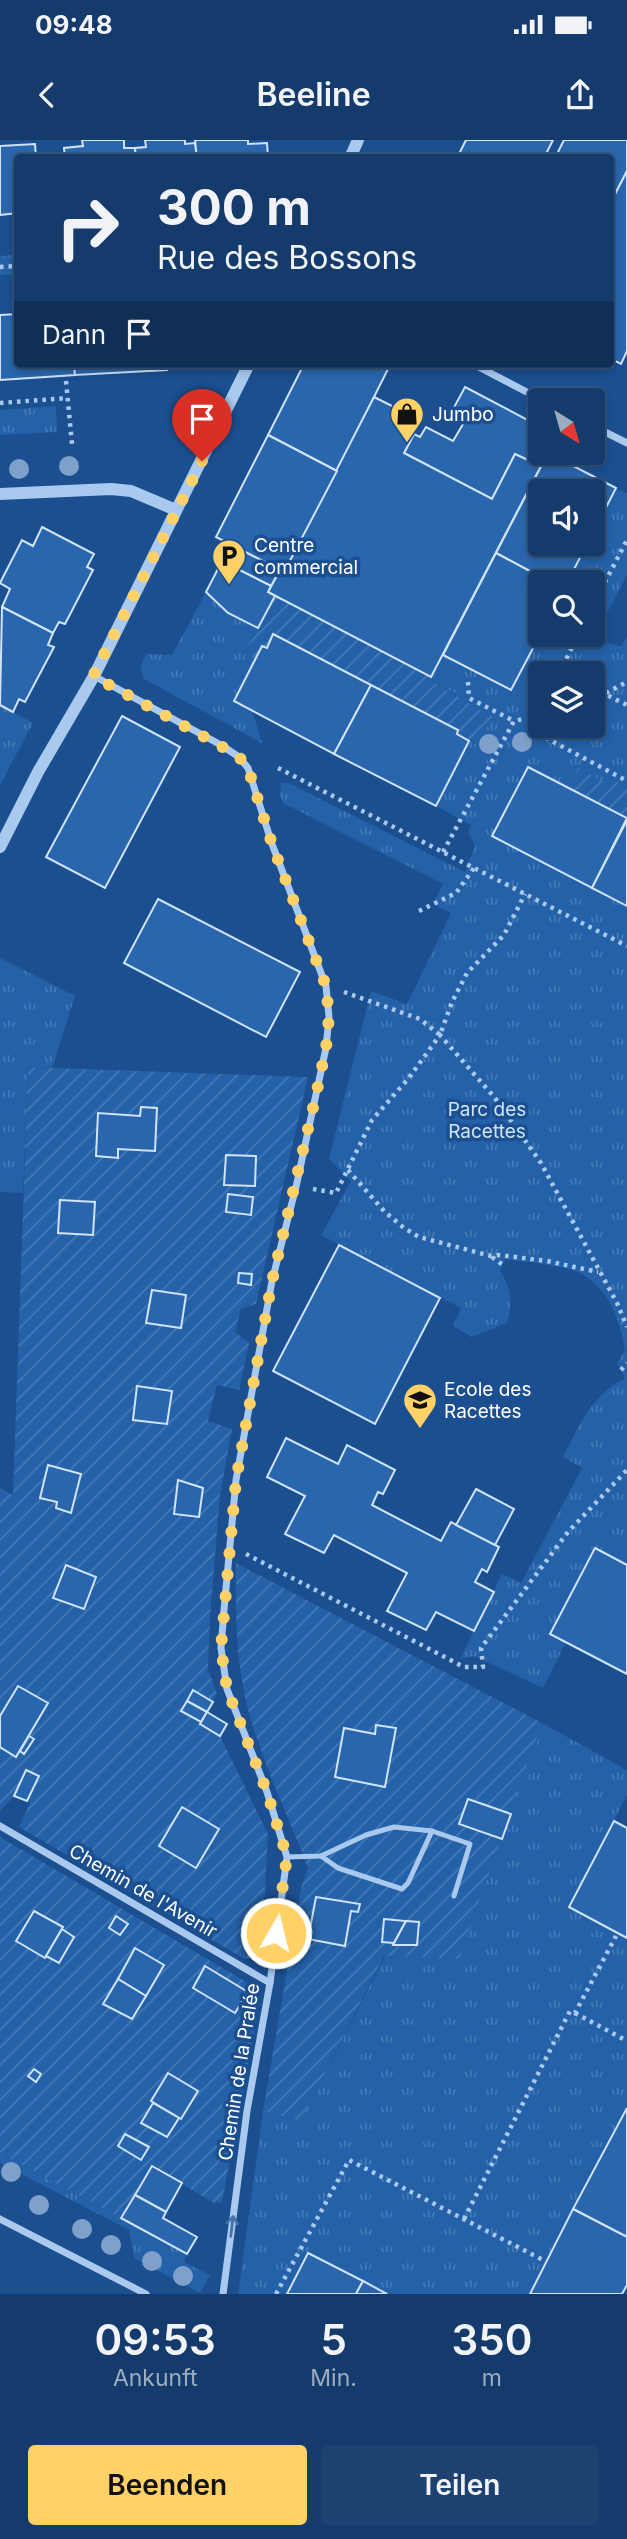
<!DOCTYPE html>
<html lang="de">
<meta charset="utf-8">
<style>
:root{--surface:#143b6b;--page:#1d4271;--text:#f1f3f6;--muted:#9dadc1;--line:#33557e;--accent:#ffd166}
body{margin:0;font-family:Inter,sans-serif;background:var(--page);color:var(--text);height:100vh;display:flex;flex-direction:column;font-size:26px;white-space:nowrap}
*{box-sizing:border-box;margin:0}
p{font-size:23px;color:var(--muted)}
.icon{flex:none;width:38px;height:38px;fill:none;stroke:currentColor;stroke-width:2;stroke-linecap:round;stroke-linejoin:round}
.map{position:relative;height:2154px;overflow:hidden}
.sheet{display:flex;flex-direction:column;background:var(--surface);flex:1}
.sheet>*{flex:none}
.banner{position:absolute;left:14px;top:14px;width:600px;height:214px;border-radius:7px;box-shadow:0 4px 10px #0003,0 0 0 2px var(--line);background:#143b6b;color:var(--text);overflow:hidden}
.needle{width:46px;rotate:143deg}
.tools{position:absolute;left:528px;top:248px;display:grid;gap:14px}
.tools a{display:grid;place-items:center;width:77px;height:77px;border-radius:7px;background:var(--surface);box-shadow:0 4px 10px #0003,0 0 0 2px var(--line);font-size:35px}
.pin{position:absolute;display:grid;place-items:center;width:60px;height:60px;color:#fff;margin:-72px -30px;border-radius:50% 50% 50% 0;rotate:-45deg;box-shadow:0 0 7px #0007}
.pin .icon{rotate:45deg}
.me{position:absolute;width:77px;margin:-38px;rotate:8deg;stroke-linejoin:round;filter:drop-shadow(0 0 5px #0008)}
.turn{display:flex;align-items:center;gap:24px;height:147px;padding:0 28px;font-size:32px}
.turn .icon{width:91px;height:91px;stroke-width:2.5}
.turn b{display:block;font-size:49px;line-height:60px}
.then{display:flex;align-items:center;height:66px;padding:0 28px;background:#0003;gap:14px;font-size:26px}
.eta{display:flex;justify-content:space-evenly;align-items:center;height:119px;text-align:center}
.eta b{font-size:42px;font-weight:600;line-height:49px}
.primary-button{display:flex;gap:14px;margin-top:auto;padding:14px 28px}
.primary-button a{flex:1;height:80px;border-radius:7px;background:var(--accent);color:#111;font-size:28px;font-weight:600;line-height:80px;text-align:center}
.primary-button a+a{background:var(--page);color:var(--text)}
.status{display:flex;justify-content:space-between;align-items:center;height:49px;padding:0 35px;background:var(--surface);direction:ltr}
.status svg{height:19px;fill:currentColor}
header{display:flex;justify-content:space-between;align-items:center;height:91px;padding:0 28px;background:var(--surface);font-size:32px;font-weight:600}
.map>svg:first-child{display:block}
.grass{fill:url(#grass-tufts);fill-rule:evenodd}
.garden{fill:url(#garden-furrows)}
.building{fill:#2a66ad;stroke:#cfe3fa;stroke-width:2}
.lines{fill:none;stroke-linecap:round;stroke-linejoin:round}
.path{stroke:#a9c9ee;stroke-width:4.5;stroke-dasharray:3.5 5;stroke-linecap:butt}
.service{stroke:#a9c9ee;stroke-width:5}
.minor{stroke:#a9c9ee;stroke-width:7}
.tertiary{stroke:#a9c9ee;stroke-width:12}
.tree{fill:#7ea0ca}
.oneway{stroke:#4674ac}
.route{stroke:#ffd166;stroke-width:12;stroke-dasharray:0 21.6}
.labels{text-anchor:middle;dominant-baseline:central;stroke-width:7;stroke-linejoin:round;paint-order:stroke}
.poi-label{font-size:19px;fill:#fff;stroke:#1b4f8f;text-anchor:start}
.park-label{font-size:19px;fill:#cfe3fa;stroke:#1b4f8f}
.street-label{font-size:19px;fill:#fff;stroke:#1b4f8f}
</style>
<div class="status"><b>09:48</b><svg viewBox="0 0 49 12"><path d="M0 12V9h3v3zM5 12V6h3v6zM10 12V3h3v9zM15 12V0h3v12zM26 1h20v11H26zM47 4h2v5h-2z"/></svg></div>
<header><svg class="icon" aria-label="back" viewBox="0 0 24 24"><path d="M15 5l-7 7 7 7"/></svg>Beeline<svg class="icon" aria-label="share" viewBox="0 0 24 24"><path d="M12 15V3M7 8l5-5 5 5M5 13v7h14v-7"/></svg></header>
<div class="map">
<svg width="627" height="2154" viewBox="0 0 627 2154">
<defs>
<pattern id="grass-tufts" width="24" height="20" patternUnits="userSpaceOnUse" patternTransform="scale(1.75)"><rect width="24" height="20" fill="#2461a8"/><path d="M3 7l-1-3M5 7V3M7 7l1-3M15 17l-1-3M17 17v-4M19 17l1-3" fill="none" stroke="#4579b5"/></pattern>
<pattern id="garden-furrows" width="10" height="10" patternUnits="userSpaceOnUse" patternTransform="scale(1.75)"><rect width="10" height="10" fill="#2461a8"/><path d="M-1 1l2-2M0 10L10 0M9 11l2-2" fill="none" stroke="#4579b5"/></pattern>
</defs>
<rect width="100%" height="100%" fill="#1b4f8f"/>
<!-- grass -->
<g class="grass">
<path d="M17,115V134L0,135V116Z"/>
<path d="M56,266L57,292L0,295V270Z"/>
<path d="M616,348L627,353V435L597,492C601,500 613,507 622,506L627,496V647L611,639L604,643L578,629L568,647L528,627L493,695L627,766V1425L595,1409L550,1494L566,1502L543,1548L474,1516L460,1519L502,1434L521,1443L582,1328L563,1317C580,1285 591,1255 625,1238L617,1223L625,1211C621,1183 611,1153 585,1136C569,1125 526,1122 505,1119L500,1131C512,1149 513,1163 507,1183L472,1197L453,1186L461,1168L321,1095L351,1041L329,1019L371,851L407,864L451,773L433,764L443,744L283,663L280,655L281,643H289L465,732L475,706L468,692L471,685L436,666L469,601L477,604L456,554L429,540L443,515L511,550L541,493V495H593V443H567L587,404H593V392ZM541,534H593V586H541Z"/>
<path d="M206,452L228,473L258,488L244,513L256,519L234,561L252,570L262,603L144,539C139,529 141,524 146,514L172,515Z"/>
<path d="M0,565L33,583L0,645Z"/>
<path d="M0,818L75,856L52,928L28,927L23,1053L0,1052Z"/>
<path d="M542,1583L627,1630V1655L569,1767L627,1798V1968L530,2154H387L308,2113L287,2154H238L263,1971L301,1981L385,1816L459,1818Z"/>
<path d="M0,2013L187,2114L184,2122L210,2135L200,2153L134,2118L129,2090L0,2023Z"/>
</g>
<!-- garden -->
<g class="garden">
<path d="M275,456L431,537L430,540C452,552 470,565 493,577L477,604L457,594L458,590L273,495L267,508L262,506L256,519L244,513Z"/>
<path d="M578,628L604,642L611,639L627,647V678L568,647Z"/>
<path d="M28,927L308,937L256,1164L241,1169L235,1192L249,1203L239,1250L217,1245L208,1281L232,1289L220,1355L210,1477L208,1529L217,1554L207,1572L227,1584L220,1596L268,1694L262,1810L252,1819L243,1818L19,1687L30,1663L14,1656L0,1671V1348L13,1355Z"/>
<path d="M236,1423L542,1583L459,1819L384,1816L301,1981L263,1971L301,1748L308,1728C289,1678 265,1628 250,1577C236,1527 235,1474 236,1423Z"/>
<path d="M0,1697L248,1843L260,1862L222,2062L214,2063L182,2044L163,2077L197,2097L187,2114L0,2013Z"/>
</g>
<!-- building -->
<g class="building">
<path d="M82,0H124V8H135L136,18H65L64,8L83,6Z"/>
<path d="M145,0H185V4L195,3L197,18H136L135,8L146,7Z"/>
<path d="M195,0H248V4L267,3L268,18H197Z"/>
<path d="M466,0H553L544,18H457Z"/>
<path d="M564,0H627V31L611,62V18H555Z"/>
<path d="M35,4L36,18H18V73L0,75V6Z"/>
<path d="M627,31V211L621,224L611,219V62Z"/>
<path d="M18,174V224H74L75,235L0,240V175Z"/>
<path d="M74,224H182V225L167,226V230L75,235Z"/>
<path d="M304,224H378L388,229L337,331L268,295Z"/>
<path d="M465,247L541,287V313H548L541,326L515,314L492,359L404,313L414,294L420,297L426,287L453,301L466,279L452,271Z"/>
<path d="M374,257L406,273L399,286L414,294L404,313L492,359L515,314L541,326L431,537L268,452L280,430L284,432Z"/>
<path d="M268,295L337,331L284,432L216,397Z"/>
<path d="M548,313L616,348L593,393V352H541V404H587L567,443H552L496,413Z"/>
<path d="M42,387L94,414L87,427L93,430L65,484L59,482L53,493L2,467L10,449L0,443L22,400L33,406Z"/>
<path d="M230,404L280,430L271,446L222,421Z"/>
<path d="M496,413L552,443H541V493L511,550L443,515Z"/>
<path d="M222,421L271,446L268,452L275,456L258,488L228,473L206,452Z"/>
<path d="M2,467L53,493L48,505L54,507L25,562L19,559L13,572L0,565Z"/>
<path d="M273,494L371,545L334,614L234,561L262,506L267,508Z"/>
<path d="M371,545L458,590L457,594L469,601L436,666L334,614Z"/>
<path d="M122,576L180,607L105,748L46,717Z"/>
<path d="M528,627L627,678L592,748L492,696Z"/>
<path d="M627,680V766L592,748Z"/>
<path d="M158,759L300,832L266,897L124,823Z"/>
<path d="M141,967L157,968L155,1011L118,1009V1018L96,1016L98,973L140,976Z"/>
<path d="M226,1015L256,1016L255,1046L224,1045Z"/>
<path d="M228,1054L253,1057L251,1075L226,1072Z"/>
<path d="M60,1060L95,1062L93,1095L58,1093Z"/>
<path d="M339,1105L440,1158L375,1284L273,1231Z"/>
<path d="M239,1133L252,1134L251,1145L238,1143Z"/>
<path d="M152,1150L186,1155L181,1188L146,1183Z"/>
<path d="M137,1246L172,1251L167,1284L133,1280Z"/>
<path d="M286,1298L338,1324L347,1305L395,1330L383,1354L378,1352L372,1365L441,1401L451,1382L499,1407L487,1432L482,1429L475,1442L494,1452L474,1491L436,1472L426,1490L387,1471L407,1433L334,1395L324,1413L285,1394L305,1356L267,1337Z"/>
<path d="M48,1325L81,1334L71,1373L56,1368L57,1362L40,1358Z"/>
<path d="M178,1340L203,1348L199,1377L174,1374Z"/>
<path d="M476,1349L514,1369L495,1405L456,1385Z"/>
<path d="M595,1408L627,1425V1534L550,1494Z"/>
<path d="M66,1425L96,1437L84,1469L53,1458Z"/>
<path d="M18,1546L48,1563L16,1617L0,1607V1576Z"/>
<path d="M193,1550L213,1562L207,1572L187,1561Z"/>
<path d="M187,1561L207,1572L201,1582L181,1571Z"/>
<path d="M207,1572L227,1584L220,1596L200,1584Z"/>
<path d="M376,1585L396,1588L385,1647L335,1637L344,1588L375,1594Z"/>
<path d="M29,1596L34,1599L24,1614L20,1611Z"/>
<path d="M26,1630L39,1636L27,1661L14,1656Z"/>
<path d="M468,1659L511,1674L502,1699L459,1684Z"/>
<path d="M182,1667L219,1689L196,1728L159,1706Z"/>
<path d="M614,1681L627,1688V1798L569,1767Z"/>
<path d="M316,1757L360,1764L358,1772L351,1771L345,1806L308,1799Z"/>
<path d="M34,1771L63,1787L45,1818L16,1801Z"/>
<path d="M116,1776L128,1784L120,1795L109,1788Z"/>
<path d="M384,1779L406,1781L394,1803L382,1802Z"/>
<path d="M406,1781L419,1782L417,1805H393Z"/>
<path d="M62,1789L74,1797L59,1823L46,1816Z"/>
<path d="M135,1808L164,1825L146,1856L118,1839Z"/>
<path d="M205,1826L248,1852L235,1873L193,1848Z"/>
<path d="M118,1839L146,1856L132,1879L103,1864Z"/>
<path d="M34,1929L41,1934L36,1942L28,1936Z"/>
<path d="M168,1933L198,1951L181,1979L151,1961Z"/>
<path d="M153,1963L179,1978L167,1997L141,1983Z"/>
<path d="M627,1968V2097L573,2069Z"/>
<path d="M125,1994L149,2007L141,2020L118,2006Z"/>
<path d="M152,2026L182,2043L166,2072L135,2055Z"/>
<path d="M135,2055L166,2072L163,2078L197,2097L187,2114L121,2078Z"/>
<path d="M573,2069L627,2097V2145L622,2154H530Z"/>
<path d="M308,2113L363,2141L356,2154H287Z"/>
<path d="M363,2141L387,2154H356Z"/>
</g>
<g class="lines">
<!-- path -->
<g class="path">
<path d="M0,127L18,126"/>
<path d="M66,241L72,304"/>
<path d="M0,263L68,258"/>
<path d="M593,465L627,400"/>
<path d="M559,531L566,534"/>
<path d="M559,534L578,495"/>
<path d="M468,542L469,558L514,581"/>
<path d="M593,548L627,565"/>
<path d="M606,553L627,542"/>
<path d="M528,579L548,599L627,641"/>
<path d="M278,628L627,806"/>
<path d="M443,712L514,581L541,575"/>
<path d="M419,771L456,753L474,728"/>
<path d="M344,852L420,879L440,895L452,862L467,833L504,795L525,754"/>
<path d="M348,1030L384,1071L404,1088L419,1097L491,1116L499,1115L547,1121L598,1132"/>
<path d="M313,1049L336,1053L372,980L408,939L440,895L495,958L541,1023L617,1163L627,1187"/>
<path d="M492,1117L503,1125"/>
<path d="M621,1230L627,1223"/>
<path d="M246,1414L464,1527H483L481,1508L568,1392L627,1330"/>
<path d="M575,1873L627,1901"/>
<path d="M464,2079L570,1871L575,1873L616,1796"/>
<path d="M276,2154L349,2020L545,2121"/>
</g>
<!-- service -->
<g class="service">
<path d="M321,1716L338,1728L402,1749L408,1743L432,1691"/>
<path d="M287,1717L321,1716L366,1695L394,1687L432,1691L470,1704L454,1756"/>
</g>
<!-- minor -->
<g class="minor">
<path d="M473,224L544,261"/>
<path d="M593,286L627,303"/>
<path d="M94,536L221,605L239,617L248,628L272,704L326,846L329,877L326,908L296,1047L272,1141L236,1340L224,1470L221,1508L227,1549L267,1652L287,1717L270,1843L247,1971L223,2154"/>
<path d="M0,1686L270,1843"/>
<path d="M0,2079L146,2154"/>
</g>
<!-- tertiary -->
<g class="tertiary">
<path d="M350,18L358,0"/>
<path d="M0,354L111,349L131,351L176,370"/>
<path d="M0,707L38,632L94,536L249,224"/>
</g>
</g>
<!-- trees -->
<g class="tree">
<circle cx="69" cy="326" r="10"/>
<circle cx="19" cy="329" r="10"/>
<circle cx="522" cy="602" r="10"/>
<circle cx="489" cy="604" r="10"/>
<circle cx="11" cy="2032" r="10"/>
<circle cx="39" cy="2065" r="10"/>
<circle cx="82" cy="2089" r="10"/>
<circle cx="111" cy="2105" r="10"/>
<circle cx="152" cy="2121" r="10"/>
<circle cx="183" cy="2136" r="10"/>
</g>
<!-- one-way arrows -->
<defs><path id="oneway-shaft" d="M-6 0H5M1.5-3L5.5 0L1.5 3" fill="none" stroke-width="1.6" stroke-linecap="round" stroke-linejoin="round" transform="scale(1.75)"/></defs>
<use class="oneway" href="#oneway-shaft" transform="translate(232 2086) rotate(-83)"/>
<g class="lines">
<!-- route -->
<path class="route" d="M202,321L93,536L221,606L239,617L248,628L272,704L326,846L329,877L326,908L316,955L272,1141L236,1340L221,1508L227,1549L267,1652L287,1717L276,1793"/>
</g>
<!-- icons -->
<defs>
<g id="shop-pin" transform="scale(1.75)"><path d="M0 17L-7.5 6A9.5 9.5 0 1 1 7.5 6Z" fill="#ffd166" stroke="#1b4f8f"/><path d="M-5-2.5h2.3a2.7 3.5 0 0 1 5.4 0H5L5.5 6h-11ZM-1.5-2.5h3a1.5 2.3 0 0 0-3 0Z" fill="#111"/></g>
<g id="parking-pin" transform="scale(1.75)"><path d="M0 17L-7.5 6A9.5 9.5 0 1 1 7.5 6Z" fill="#ffd166" stroke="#1b4f8f"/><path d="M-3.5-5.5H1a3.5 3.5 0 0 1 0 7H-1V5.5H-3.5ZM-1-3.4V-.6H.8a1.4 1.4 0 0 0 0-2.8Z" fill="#111"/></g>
<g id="school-pin" transform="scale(1.75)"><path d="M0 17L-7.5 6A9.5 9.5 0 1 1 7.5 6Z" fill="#ffd166" stroke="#1b4f8f"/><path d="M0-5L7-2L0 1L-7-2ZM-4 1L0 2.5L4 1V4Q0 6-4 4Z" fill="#111"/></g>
</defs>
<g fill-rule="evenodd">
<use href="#shop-pin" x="407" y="274"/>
<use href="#parking-pin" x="229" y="416"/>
<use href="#school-pin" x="420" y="1260"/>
</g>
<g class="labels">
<!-- poi labels -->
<g class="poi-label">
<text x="432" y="274">Jumbo</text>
<text x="254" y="405">Centre<tspan x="254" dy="22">commercial</tspan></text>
<text x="444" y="1249">Ecole des<tspan x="444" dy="22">Racettes</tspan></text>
</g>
<!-- park labels -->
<g class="park-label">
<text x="487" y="969">Parc des<tspan x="487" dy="22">Racettes</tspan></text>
</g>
<!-- street labels -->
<g class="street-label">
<text transform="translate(143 1751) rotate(30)">Chemin de l'Avenir</text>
<text transform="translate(239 1932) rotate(-81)">Chemin de la Pralée</text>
</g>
</g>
</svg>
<div class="tools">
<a><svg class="needle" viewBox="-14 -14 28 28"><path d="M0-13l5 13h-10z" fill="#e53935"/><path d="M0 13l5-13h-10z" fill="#9dadc1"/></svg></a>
<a><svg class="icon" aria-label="sound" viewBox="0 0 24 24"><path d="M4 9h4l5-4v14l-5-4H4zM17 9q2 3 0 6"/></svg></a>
<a><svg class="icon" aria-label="search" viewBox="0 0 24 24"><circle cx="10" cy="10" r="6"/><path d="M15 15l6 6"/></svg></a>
<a><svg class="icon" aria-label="layers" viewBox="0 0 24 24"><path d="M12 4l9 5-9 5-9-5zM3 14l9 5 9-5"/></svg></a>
</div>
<div class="pin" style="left:202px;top:321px;background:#d93025"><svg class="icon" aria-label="arrive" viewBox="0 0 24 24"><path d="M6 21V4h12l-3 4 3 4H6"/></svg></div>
<svg class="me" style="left:276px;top:1793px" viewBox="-20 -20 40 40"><circle r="17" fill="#ffd166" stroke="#fff" stroke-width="3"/><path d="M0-11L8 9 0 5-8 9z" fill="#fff"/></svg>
<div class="banner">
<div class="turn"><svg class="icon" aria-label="right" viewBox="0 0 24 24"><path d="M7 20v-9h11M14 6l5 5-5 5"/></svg><div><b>300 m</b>Rue des Bossons</div></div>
<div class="then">Dann<svg class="icon" aria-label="arrive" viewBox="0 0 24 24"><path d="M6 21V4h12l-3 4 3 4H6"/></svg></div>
</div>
</div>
<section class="sheet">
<div class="eta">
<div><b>09:53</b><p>Ankunft</p></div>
<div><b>5</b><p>Min.</p></div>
<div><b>350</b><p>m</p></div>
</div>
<div class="primary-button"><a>Beenden</a><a>Teilen</a></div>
</section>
